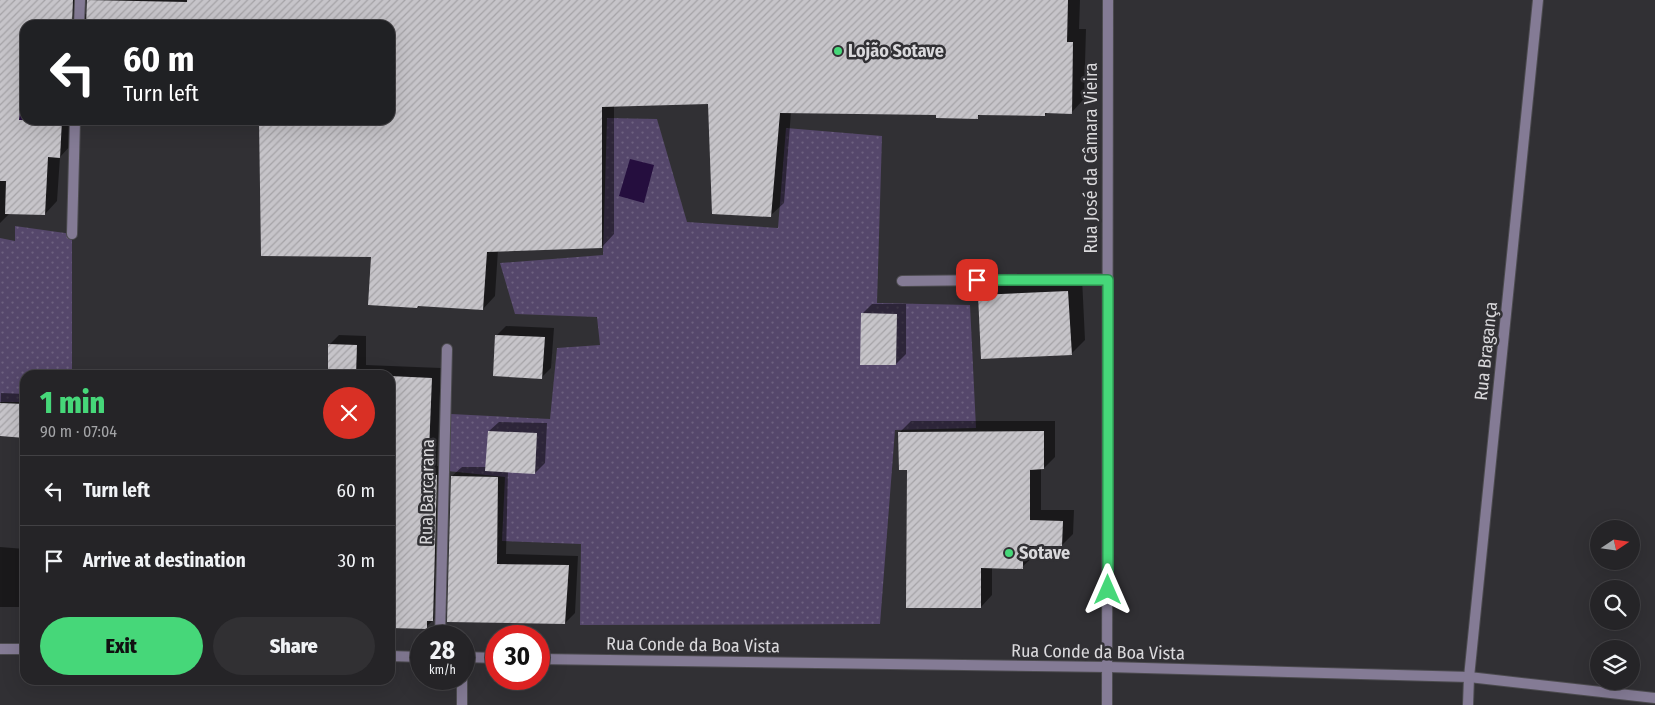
<!DOCTYPE html>
<meta charset="utf-8">
<style>
:root{--surface:#252427;--page:#313033;--text:#f1f3f6;--muted:#a3a4a7;--line:#424144;--accent:#46d779}
body{margin:0;font-family:"Fira Sans Condensed",sans-serif;background:var(--page);color:var(--text);height:100vh;display:flex;flex-direction:column;font-size:19px;white-space:nowrap}
*{box-sizing:border-box;margin:0}
p{font-size:16px;color:var(--muted)}
.icon{flex:none;width:28px;height:28px;fill:none;stroke:currentColor;stroke-width:2;stroke-linecap:round;stroke-linejoin:round}
.map{position:relative;flex:1;overflow:hidden}
.details{position:absolute;left:20px;top:370px;width:375px;height:315px;display:flex;flex-direction:column;background:var(--surface);border-radius:15px;box-shadow:0 5px 20px #0002,0 0 0 1px var(--line)}
.details>*{flex:none}
.banner{position:absolute;left:20px;top:20px;width:375px;height:105px;border-radius:15px;box-shadow:0 5px 20px #0002,0 0 0 1px var(--line);background:#202124;color:#fff;overflow:hidden}
.needle{width:32px;rotate:77deg}
.tools{position:absolute;left:1590px;top:520px;display:grid;gap:10px}
.tools a{display:grid;place-items:center;width:50px;height:50px;border-radius:50%;background:var(--surface);box-shadow:0 5px 20px #0002,0 0 0 1px var(--line);font-size:25px}
.speed{position:absolute;left:410px;top:625px;display:flex;gap:10px;font-size:25px;font-weight:700;text-align:center}
.speed>*{display:grid;place-content:center;width:65px;height:65px;border-radius:50%;background:var(--surface);box-shadow:0 5px 20px #0002,0 0 0 1px var(--line);line-height:1}
.speed small{font-size:12px;font-weight:400}
.speed .limit{border:8px solid #d22;background:#fff;color:#111}
.pin{position:absolute;display:grid;place-items:center;width:42px;height:42px;color:#fff;margin:-21px;border-radius:10px;box-shadow:0 2px 8px #0006}
.me{position:absolute;width:55px;margin:-28px;rotate:0deg;stroke-linejoin:round;filter:drop-shadow(0 0 4px #0008)}
.turn{display:flex;align-items:center;gap:18px;height:105px;padding:0 20px;font-size:22px}
.turn .icon{width:65px;height:65px;stroke-width:2.5}
.turn b{display:block;font-size:35px;line-height:42px}
.round{display:grid;place-items:center;flex:none;width:52px;height:52px;border-radius:26px;background:var(--page)}
.summary{display:flex;align-items:center;justify-content:space-between;height:85px;padding:0 20px}
h1{font-size:30px;font-weight:800;line-height:38px;color:var(--accent)}
.action{display:flex;gap:10px;margin-top:auto;padding:10px 20px}
.action a{flex:1;height:58px;border-radius:30px;background:var(--accent);color:#111;font-size:20px;font-weight:800;line-height:58px;text-align:center}
.action a+a{background:var(--page);color:var(--text)}
ul{padding:0;list-style:none}
li{display:flex;align-items:center;gap:15px;height:70px;padding:0 20px;border-top:1px solid var(--line)}
li div{flex:1}
li b{display:block;font-size:19px}
li em{font-style:normal}
.map>svg:first-child{display:block}
.grass{fill:url(#grass-dots)}
.water{fill:#250e3e}
.shadow{fill:#0007}
.lines{fill:none;stroke-linecap:round;stroke-linejoin:round}
.stream{stroke:#250e3e;stroke-width:10}
.building{fill:url(#building-hatch)}
.lane-casing{stroke:#4c4b4f;stroke-width:12}
.street-casing{stroke:#4c4b4f;stroke-width:12}
.lane{stroke:#847b95;stroke-width:10}
.street{stroke:#847b95;stroke-width:10}
.route-casing{stroke:#2e8c4f;stroke-width:12}
.route{stroke:#46d779;stroke-width:9}
.poi-dot{fill:#46d779;stroke:#313034;stroke-width:2}
.labels{text-anchor:middle;dominant-baseline:central;stroke-width:5;stroke-linejoin:round;paint-order:stroke}
.poi-label{font-size:18px;font-weight:bold;fill:#dad9dc;stroke:#313034;text-anchor:start}
.street-label{font-size:18px;fill:#dad9dc;stroke:#313034}
</style>
<div class="map">
<svg width="1655" height="705" viewBox="0 0 1655 705">
<defs>
<pattern id="grass-dots" width="8" height="8" patternUnits="userSpaceOnUse" patternTransform="scale(1.25)"><rect width="8" height="8" fill="#55476b"/><path d="M2 2h.1M6 6h.1" fill="none" stroke="#6d6180" stroke-width="1.8" stroke-linecap="round"/></pattern>
<pattern id="building-hatch" width="6" height="6" patternUnits="userSpaceOnUse" patternTransform="scale(1.25)"><rect width="6" height="6" fill="#c6c4c9"/><path d="M-1 1l2-2M0 6l6-6M5 7l2-2" fill="none" stroke="#a5a3a7"/></pattern>
</defs>
<rect width="100%" height="100%" fill="#313034"/>
<!-- grass -->
<g class="grass">
<path d="M607,118L657,119L687,222L778,228L786,128L882,136L877,303L970,305L976,428L895,430L880,624L580,625L581,544L502,541L505,477L448,471L451,414L550,419L557,348L600,345L597,317L515,314L500,263L603,255Z"/>
<path d="M15,226L72,234V375H25V402H0V238L15,241Z"/>
</g>
<!-- water -->
<path class="water" d="M630,159L654,165L644,203L619,196Z"/>
<!-- shadow -->
<g class="shadow">
<path d="M0,0H85V14H87L88,0H1080L1079,29H1086L1084,99L1072,112H1048L1045,115L982,113L978,117L937,113L791,112L784,203L771,215L710,103L614,105V234L602,247L498,250L495,296L483,309L373,256L260,120H390V25H25V120H74L72,144L60,157L57,201L45,214L10,213L0,223Z"/>
<path d="M1082,278L1085,340L1071,354L979,296L993,282Z"/>
<path d="M872,304H906V354L896,364L862,314Z"/>
<path d="M506,326L554,328L551,368L542,377L497,335Z"/>
<path d="M339,335L366,336V365L441,368L437,466H446L443,611L426,627H390V375H329V345Z"/>
<path d="M1,393L25,394V436L0,435Z"/>
<path d="M911,421H1055V457L1044,468H1041V510H1074L1073,534L1062,545H1034V556L1022,567H992V595L981,607L908,469L900,432Z"/>
<path d="M499,422L547,423L545,463L535,473L508,471L506,554L578,556L575,613L565,623L448,621L452,476L462,467H487L489,431Z"/>
<path d="M0,547L25,549V607H0Z"/>
</g>
<g class="lines">
<!-- stream -->
<path class="stream" d="M0,136L23,125L25,88"/>
</g>
<!-- building -->
<g class="building">
<path d="M0,0H73L72,25H25V62L19,120H62L60,158L48,157L45,215L5,214L6,181H0Z"/>
<path d="M87,0L187,2V0H1068L1067,42H1073L1072,114L1045,113V116L978,115V119L936,118V115L780,113L771,217L712,214L708,104L602,107V248L487,252L483,310L418,306L417,308L368,305L371,257L261,256L259,120H390V25H86Z"/>
<path d="M1068,291L1072,355L981,359L978,295Z"/>
<path d="M861,313L897,314L896,365H860Z"/>
<path d="M495,335L545,337L542,379L493,376Z"/>
<path d="M328,344L357,345L356,375H328Z"/>
<path d="M390,376L432,378L428,475H437L433,621H427V629L390,628Z"/>
<path d="M0,403L25,404V438L0,436Z"/>
<path d="M488,431L537,433L535,474L485,471Z"/>
<path d="M1044,431V469L1030,470V520L1063,521L1062,546H1023V569L981,568V608H906L907,470H899L898,432Z"/>
<path d="M451,476L498,477L497,564L569,565L565,624L447,622Z"/>
</g>
<g class="lines">
<!-- lane casing -->
<g class="lane-casing">
<g id="lane">
<path d="M79,25L80,0"/>
<path d="M72,234L75,120"/>
<path d="M902,281L1108,279"/>
</g>
</g>
<!-- street casing -->
<g class="street-casing">
<g id="street">
<path d="M440,636L447,349"/>
<path d="M0,649H25"/>
<path d="M390,656L421,657"/>
<path d="M464,657L496,658"/>
<path d="M539,659L1108,667L1469,677L1655,698"/>
<path d="M462,679V705"/>
<path d="M1107,705L1108,0"/>
<path d="M1468,705L1469,677L1538,0"/>
</g>
</g>
<!-- lane -->
<use href="#lane" class="lane"/>
<!-- street -->
<use href="#street" class="street"/>
</g>
<g class="lines">
<!-- route casing -->
<g class="route-casing">
<path id="route" d="M977,280H1108V590"/>
</g>
<!-- route -->
<use href="#route" class="route"/>
</g>
<!-- markers -->
<g class="poi-dot">
<circle cx="838" cy="51" r="5"/>
<circle cx="1009" cy="553" r="5"/>
</g>
<g class="labels">
<!-- poi labels -->
<g class="poi-label">
<text x="848" y="51">Lojão Sotave</text>
<text x="1019" y="553">Sotave</text>
</g>
<!-- street labels -->
<g class="street-label">
<text transform="translate(1091 158) rotate(-90)">Rua José da Câmara Vieira</text>
<text transform="translate(1486 351) rotate(-84)">Rua Bragança</text>
<text transform="translate(427 492) rotate(-89)">Rua Barcarana</text>
<text transform="translate(693 645) rotate(1)">Rua Conde da Boa Vista</text>
<text transform="translate(1098 652) rotate(1)">Rua Conde da Boa Vista</text>
</g>
</g>
</svg>
<div class="tools">
<a><svg class="needle" viewBox="-14 -14 28 28"><path d="M0-13l5 13h-10z" fill="#e53935"/><path d="M0 13l5-13h-10z" fill="#a3a4a7"/></svg></a>
<a><svg class="icon" aria-label="search" viewBox="0 0 24 24"><circle cx="10" cy="10" r="6"/><path d="M15 15l6 6"/></svg></a>
<a><svg class="icon" aria-label="layers" viewBox="0 0 24 24"><path d="M12 4l9 5-9 5-9-5zM3 14l9 5 9-5"/></svg></a>
</div>
<div class="speed"><div>28<small>km/h</small></div><div class="limit">30</div></div>
<div class="pin" style="left:977px;top:280px;background:#d93025"><svg class="icon" aria-label="arrive" viewBox="0 0 24 24"><path d="M6 21V4h12l-3 4 3 4H6"/></svg></div>
<svg class="me" style="left:1108px;top:590px" viewBox="-20 -20 40 40"><path d="M0-17L14 15 0 8-14 15z" fill="#46d779" stroke="#fff" stroke-width="4"/></svg>
<div class="banner">
<div class="turn"><svg class="icon" aria-label="left" viewBox="0 0 24 24"><path d="M17 20v-9H6M10 6l-5 5 5 5"/></svg><div><b>60 m</b>Turn left</div></div>
</div>
<section class="details">
<div class="summary"><div><h1>1 min</h1><p>90 m · 07:04</p></div><a class="round" style="background:#d93025;color:#fff"><svg class="icon" aria-label="close" viewBox="0 0 24 24"><path d="M6 6l12 12M18 6L6 18"/></svg></a></div>
<ul>
<li><svg class="icon" aria-label="left" viewBox="0 0 24 24"><path d="M17 20v-9H6M10 6l-5 5 5 5"/></svg><div><b>Turn left</b></div><em>60 m</em></li>
<li><svg class="icon" aria-label="arrive" viewBox="0 0 24 24"><path d="M6 21V4h12l-3 4 3 4H6"/></svg><div><b>Arrive at destination</b></div><em>30 m</em></li>
</ul>
<div class="action"><a>Exit</a><a>Share</a></div>
</section>
</div>
